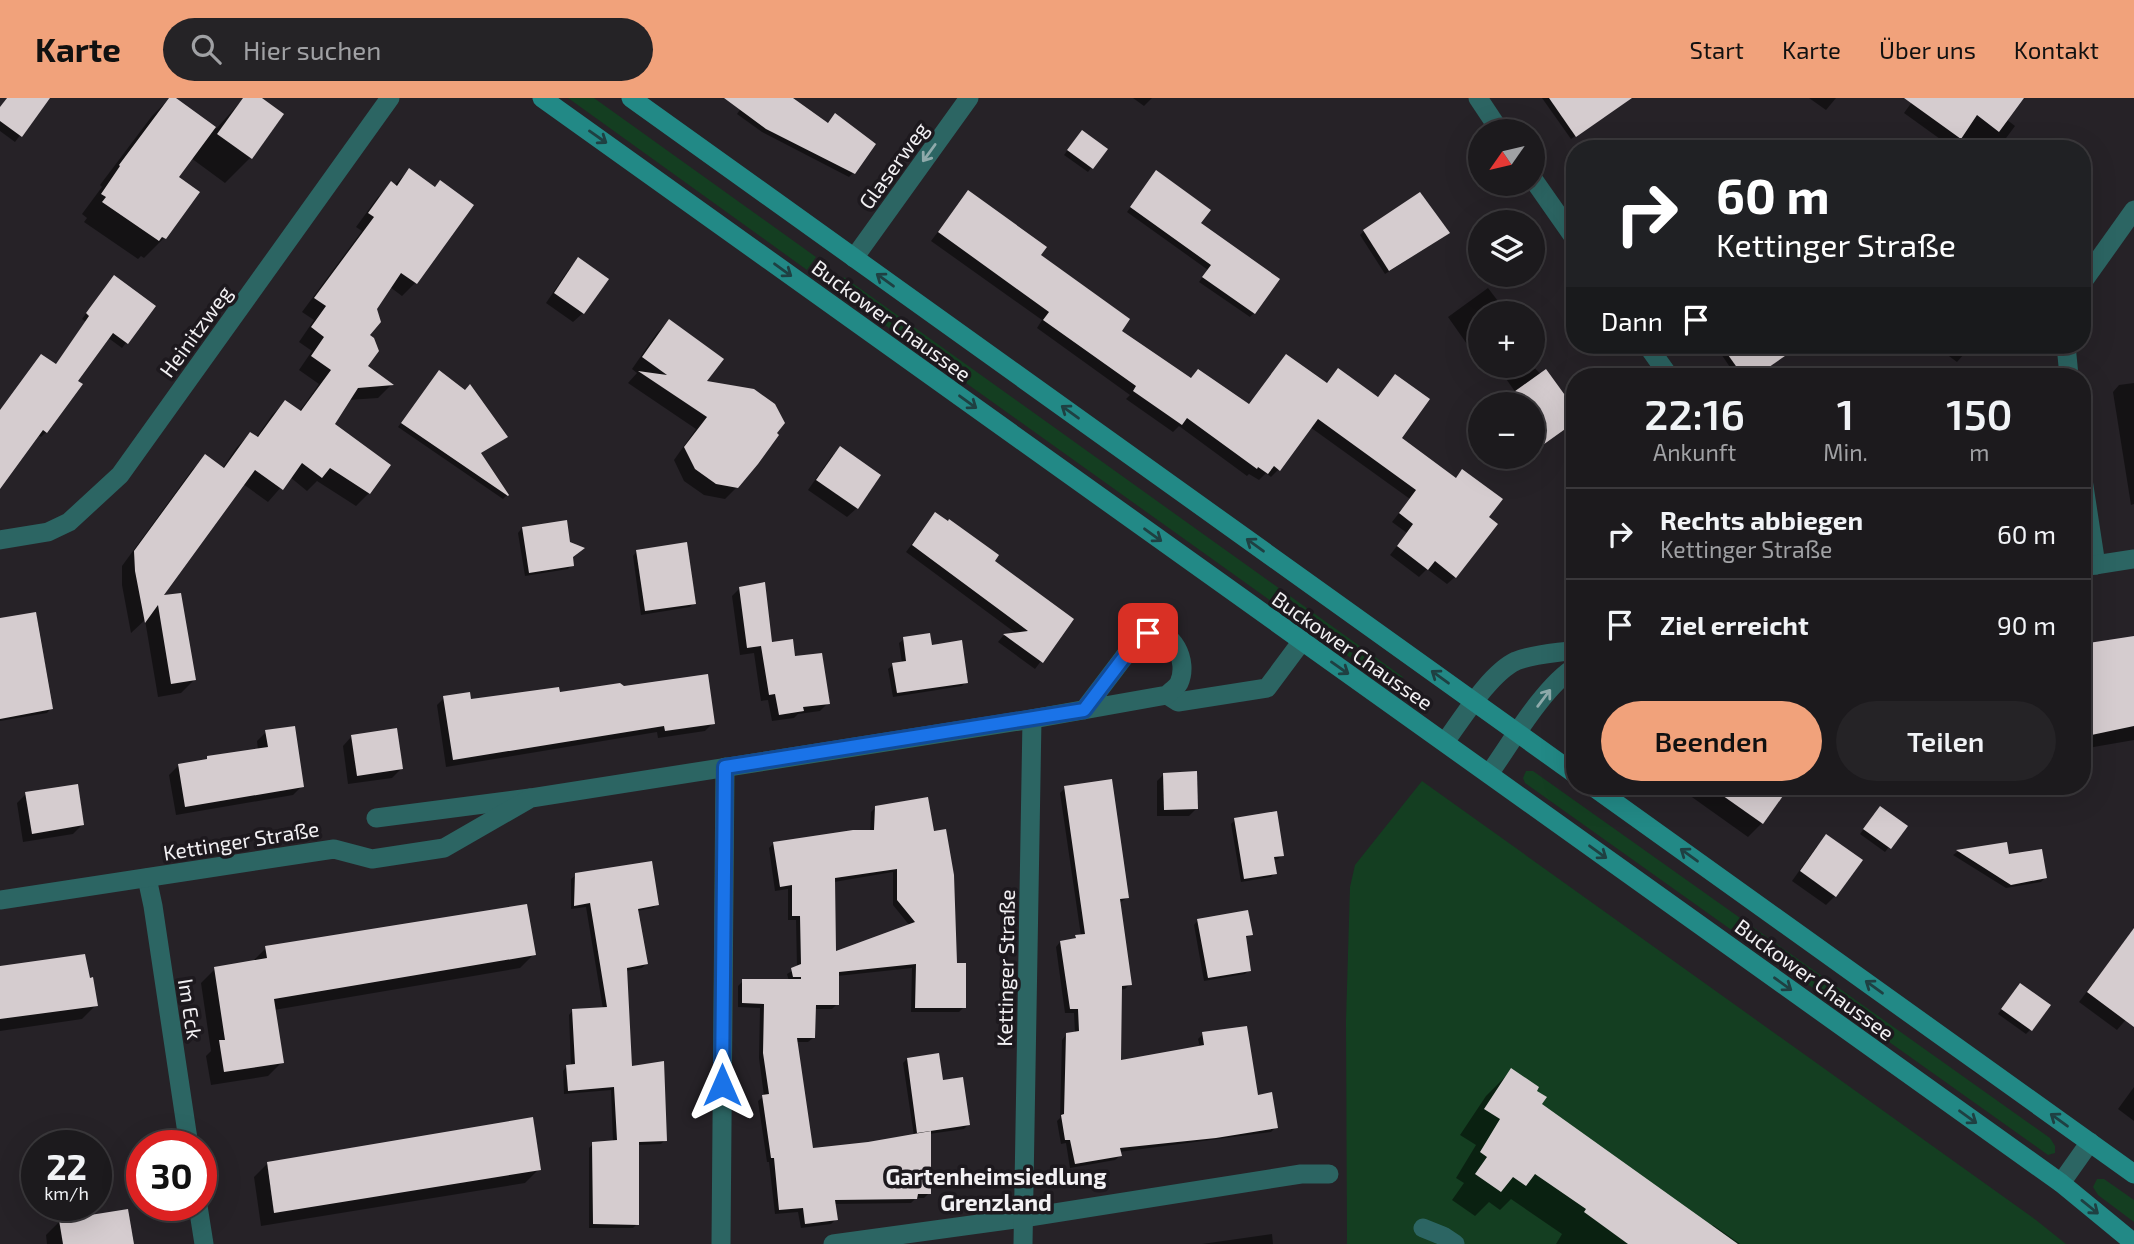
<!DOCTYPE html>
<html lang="de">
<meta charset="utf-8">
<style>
:root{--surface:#1c1a1d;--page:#252326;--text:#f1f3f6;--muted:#a0a1a4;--line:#3a383b;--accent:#f1a27b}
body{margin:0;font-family:"Exo 2",sans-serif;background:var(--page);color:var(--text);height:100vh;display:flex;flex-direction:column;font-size:26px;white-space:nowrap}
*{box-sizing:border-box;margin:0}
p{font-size:23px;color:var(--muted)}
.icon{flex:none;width:38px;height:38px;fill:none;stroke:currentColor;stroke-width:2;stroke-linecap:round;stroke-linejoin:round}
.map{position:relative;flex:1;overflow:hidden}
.side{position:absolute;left:1566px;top:270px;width:525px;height:427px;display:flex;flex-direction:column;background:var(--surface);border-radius:28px;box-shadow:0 7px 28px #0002,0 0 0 2px var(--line)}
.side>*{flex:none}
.guide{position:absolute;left:1566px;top:42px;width:525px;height:214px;border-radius:28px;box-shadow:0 7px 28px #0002,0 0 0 2px var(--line);background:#202124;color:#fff;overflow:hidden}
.needle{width:46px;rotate:236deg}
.tools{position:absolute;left:1468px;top:21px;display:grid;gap:14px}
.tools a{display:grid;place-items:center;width:77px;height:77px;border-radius:50%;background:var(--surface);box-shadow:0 7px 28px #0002,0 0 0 2px var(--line);font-size:35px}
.speed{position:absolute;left:21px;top:1032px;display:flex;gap:14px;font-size:35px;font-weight:700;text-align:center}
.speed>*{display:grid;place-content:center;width:91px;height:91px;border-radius:50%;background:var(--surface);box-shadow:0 7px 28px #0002,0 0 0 2px var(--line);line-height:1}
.speed small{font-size:18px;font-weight:400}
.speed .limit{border:10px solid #d22;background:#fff;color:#111}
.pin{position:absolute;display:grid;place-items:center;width:60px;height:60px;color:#fff;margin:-30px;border-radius:14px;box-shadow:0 4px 10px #0006}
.me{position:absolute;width:77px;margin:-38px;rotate:0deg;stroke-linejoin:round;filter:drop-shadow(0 0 5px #0008)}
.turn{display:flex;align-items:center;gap:24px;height:147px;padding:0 35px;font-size:32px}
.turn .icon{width:91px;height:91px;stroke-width:2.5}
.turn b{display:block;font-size:49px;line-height:60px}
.then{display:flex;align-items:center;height:66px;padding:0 35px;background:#0003;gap:14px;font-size:26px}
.eta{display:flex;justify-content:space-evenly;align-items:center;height:119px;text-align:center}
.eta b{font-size:42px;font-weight:600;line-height:49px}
.cta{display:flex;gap:14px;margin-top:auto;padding:14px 35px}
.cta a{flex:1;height:80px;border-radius:42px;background:var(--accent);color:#111;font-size:28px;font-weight:600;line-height:80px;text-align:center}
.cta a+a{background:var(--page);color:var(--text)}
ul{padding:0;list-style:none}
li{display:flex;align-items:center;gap:21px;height:91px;padding:0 35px;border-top:2px solid var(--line)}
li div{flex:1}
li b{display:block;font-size:26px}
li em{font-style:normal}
header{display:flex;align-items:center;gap:42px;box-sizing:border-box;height:98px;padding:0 35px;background:var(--accent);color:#111}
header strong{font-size:33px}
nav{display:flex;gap:38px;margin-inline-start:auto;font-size:24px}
.search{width:490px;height:63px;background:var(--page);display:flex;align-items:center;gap:18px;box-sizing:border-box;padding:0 24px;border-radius:38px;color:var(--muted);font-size:26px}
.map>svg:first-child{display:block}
.green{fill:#143e21}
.shadow{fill:#0007;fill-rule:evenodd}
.building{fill:#d5cccf;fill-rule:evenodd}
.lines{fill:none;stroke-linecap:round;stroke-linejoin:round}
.service{stroke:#2c6563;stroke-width:19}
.minor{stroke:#2c6563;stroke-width:19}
.secondary{stroke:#228986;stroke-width:19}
.oneway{stroke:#1f4042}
.oneway2{stroke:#8faaab}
.route-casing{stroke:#114b97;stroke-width:18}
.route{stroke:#1a73e8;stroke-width:12}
.labels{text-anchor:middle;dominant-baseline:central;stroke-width:7;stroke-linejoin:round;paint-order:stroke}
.street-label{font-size:21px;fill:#f2f0f3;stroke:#1d191e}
.neighbourhood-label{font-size:23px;font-weight:bold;fill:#f2f0f3;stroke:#1d191e}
</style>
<header>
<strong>Karte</strong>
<div class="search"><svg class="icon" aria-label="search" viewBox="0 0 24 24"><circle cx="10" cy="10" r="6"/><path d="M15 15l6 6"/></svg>Hier suchen</div>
<nav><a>Start</a><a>Karte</a><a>Über uns</a><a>Kontakt</a></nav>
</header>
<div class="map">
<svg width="2134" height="1146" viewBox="0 0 2134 1146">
<rect width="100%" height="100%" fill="#262227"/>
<!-- green -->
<g class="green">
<path d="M568,0H594L816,159L807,172Z"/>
<path d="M844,179L1403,579L1394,591L836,192Z"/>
<path d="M1526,673H1533L2050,1040L2055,1048V1055L2048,1057L1525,685L1523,680Z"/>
<path d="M1422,683L2036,1122L2066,1146H1347L1346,923L1350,789L1355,767Z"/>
<path d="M2097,1081H2104L2134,1102V1124L2098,1097L2093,1089Z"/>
</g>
<!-- shadow -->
<g class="shadow">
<path d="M7,0H48L15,44L0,33V10Z"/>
<path d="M170,0H173L216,31L244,0H259L282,16L250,60L225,85L191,60L176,80L197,95L164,140L144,160L141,158L138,161L84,124L87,120L82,116L102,89L100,87L152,18Z"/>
<path d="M748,0H790L853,75L849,79L762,34L737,16Z"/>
<path d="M1133,0H1152L1144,8Z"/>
<path d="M1542,0H1602L1606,17L1571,41Z"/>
<path d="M1809,0H1836L1826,12Z"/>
<path d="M1911,0H2022L2006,21L2015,28L1998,51H1944L1947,46L1904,15L1912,4Z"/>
<path d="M1078,38L1105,51L1088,74L1064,57Z"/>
<path d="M409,72L415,185L402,198L390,189L375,210L367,237L365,268L391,287L378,300L348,302L333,327L369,395L356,408L317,383L307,393L290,379L268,404L243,386L161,500L194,582L181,595L158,599L145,522L131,535L122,487V468L192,372L205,359L222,371L237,349L250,336L256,340L272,317L285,304L299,314L319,286L299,272L312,253L299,244L314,222L302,214L362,133L356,129L378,99L391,86L394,88Z"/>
<path d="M1153,79L1254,215L1250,219L1199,184L1208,172L1127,114Z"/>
<path d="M968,94L1119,234L1189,282L1248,307L1286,258L1326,286L1338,272L1376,301L1395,278L1399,340L1486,420L1455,479L1447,486L1427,471L1419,479L1390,457L1407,435L1392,424L1410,401L1310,329L1279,371L1271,379L1266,375L1259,382L1249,376L1247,378L1179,328L1173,334L1126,301L1130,297L1037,230L1042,222L931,143Z"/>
<path d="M1364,133L1443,139L1385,176L1360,137Z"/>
<path d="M579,161L607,181L583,215L573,224L546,205L569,171Z"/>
<path d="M109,184L153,208L122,250L107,239L76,283L46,334L41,339L37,336L0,382V313L41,258L55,268L86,224L82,221Z"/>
<path d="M1488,190L1507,215H1480V252L1474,256L1448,219Z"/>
<path d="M669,223L704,285L737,389L725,401L704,397L684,383L674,362L696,331L628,285L637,275L632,271L657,235Z"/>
<path d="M1715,247H1781L1787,255L1756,278H1736Z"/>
<path d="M1934,247H1972L1957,264Z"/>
<path d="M1497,268H1533L1575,314V323L1533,350V306H1502L1516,295Z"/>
<path d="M435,279L506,339L480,356L507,397L503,401L398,329Z"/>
<path d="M2134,285V406L2131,407L2113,294L2119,287Z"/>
<path d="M840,350L879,377L857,410L847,419L808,392L831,359Z"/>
<path d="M929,423L992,464L1072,522L1035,571L998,544L1003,538L1017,536L906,454Z"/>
<path d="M522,430L571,459L572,467L568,471L525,478L518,435Z"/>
<path d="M637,453L694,505L690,509L641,517L633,458Z"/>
<path d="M740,490L771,546L794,560L828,605L820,613L798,616L794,620L772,623L768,602L761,603L754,555L740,557L732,498Z"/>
<path d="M0,522L51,610L47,615L0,623Z"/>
<path d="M2134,540V642L2082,651V558Z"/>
<path d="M904,541L931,549L966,584L962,588L893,599L888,571L893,567L902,565L899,545Z"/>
<path d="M559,596L713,625L705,633L658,640L657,634L446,669L437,607L444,600L470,603Z"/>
<path d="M266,634L302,688L293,697L176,717L169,677L179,667L204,663L208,660L258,652L257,643Z"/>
<path d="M352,638L401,671L392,680L348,686L343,648Z"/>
<path d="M1164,676L1196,711L1189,718H1157V683Z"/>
<path d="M1684,688H1772L1782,695L1762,725L1748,739L1682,692Z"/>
<path d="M1065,690L1127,800L1119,805L1130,886L1125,891L1121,892L1120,964L1200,950L1198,941L1203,936L1256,999L1276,1029L1271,1034L1119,1054L1120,1058L1115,1062L1070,1070L1066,1045L1061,1046L1057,1023L1060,1020L1062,942L1066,937L1075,935L1074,915H1065L1056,849L1060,844L1072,843L1076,839L1081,838L1060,695Z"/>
<path d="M26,696L82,727L73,736L23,744L17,705Z"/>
<path d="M876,709L955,866L964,909L959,914H911L912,870L837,878V906L832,911H814L813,940L808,944H796L811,1051L868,1046L914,1038L903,965L907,961L942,984L968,1027L964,1031L929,1036V1095L924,1100H916L911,1105L834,1106L836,1121L831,1126L801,1130L798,1114L775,1116L769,1064H767L758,1003L764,998L759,960L760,910L738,909V888L743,883H789L787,876L797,870L796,822H788V791L775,793L769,750L774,745L870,734L871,714ZM893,774V807L910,828L835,856L834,784Z"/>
<path d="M1876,715L1905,729L1885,754L1860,736Z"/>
<path d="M1235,722L1282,757L1278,761L1273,762L1275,775L1271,779L1241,784L1231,726Z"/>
<path d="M1827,739L1835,798L1826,807L1792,783L1817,748Z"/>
<path d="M2006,746L2008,758L2045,780L2041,784L2006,790L1953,757L1957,754Z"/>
<path d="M576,777L657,806L653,810L637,813L646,866L642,870L625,873L630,970L665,1042L661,1046L638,1047L637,1126L633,1130H589V1050L593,1046L613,1044L611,992L564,996L563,973L567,968H571L569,917L573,912L603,911L586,809L571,811V781Z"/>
<path d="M1198,822L1251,836L1244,841L1249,872L1245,876L1204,883L1194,827Z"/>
<path d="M2134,832V912L2117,932L2079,904Z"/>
<path d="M266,850L534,856L520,870L274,912L282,964L268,978L211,987L206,958L211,953L201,885L215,871L251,865Z"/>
<path d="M0,870L96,907L82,921L0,933Z"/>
<path d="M2016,892L2030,932L2026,936L1998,916Z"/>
<path d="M1511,973L1534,993L1540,1006L1712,1129L1713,1127L1740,1146H1556L1562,1136L1511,1101L1500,1112L1489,1104L1475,1118L1452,1102L1464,1085L1456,1080L1476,1047L1460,1037L1486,998Z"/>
<path d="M2134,989V1023L2118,1011Z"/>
<path d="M268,1065L539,1071L525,1085L261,1128L254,1079Z"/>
<path d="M60,1123L132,1134L134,1146H47L46,1137Z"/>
<path d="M1272,1136L1273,1146H1202Z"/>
</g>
<!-- building -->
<g class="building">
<path d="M7,0H50L22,39L0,23V9Z"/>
<path d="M169,0H176L216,29L179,79L200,94L166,141L162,139L159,143L102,104L106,99L101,96L120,68L119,67Z"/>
<path d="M243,0H262L284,16L252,61L217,36Z"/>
<path d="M724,0H793L828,25L835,15L876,46L855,76L766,31Z"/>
<path d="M1549,0H1632L1576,39Z"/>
<path d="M1904,0H2024L1999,34L1977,17L1961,41Z"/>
<path d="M1082,32L1108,51L1093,71L1067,52Z"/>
<path d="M409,70L435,89L440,82L474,107L417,186L401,175L377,211L381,224L370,237L374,240L379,253L368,268L394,287L358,290L335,326L391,367L370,396L330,370L322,380L302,365L283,392L255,372L164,497L181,495L196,582L171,586L158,507L145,525L135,473L134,453L205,356L224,370L250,334L258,339L285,302L301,313L331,272L311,258L324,239L311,229L326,208L314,200L374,119L368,115L391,83L397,88Z"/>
<path d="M1156,72L1211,112L1201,125L1280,181L1255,216L1202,179L1211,167L1130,109Z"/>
<path d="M968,92L1047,149L1041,157L1130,221L1122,233L1191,280L1198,271L1249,306L1286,256L1327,285L1338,270L1378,299L1395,276L1430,301L1402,340L1456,380L1462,371L1503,401L1489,419L1498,426L1456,480L1435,463L1428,472L1397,448L1413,426L1399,415L1416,392L1318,321L1280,373L1274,368L1268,376L1258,369L1257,371L1187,320L1182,327L1133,293L1136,288L1043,222L1049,214L938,134Z"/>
<path d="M1420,94L1450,135L1389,173L1363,132Z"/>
<path d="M578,159L609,181L584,216L554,195Z"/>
<path d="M114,177L156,208L128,246L113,235L78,283L83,286L47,335L43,332L0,391V312L41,256L56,266L89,218L86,215Z"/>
<path d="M669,221L724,261L707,283L754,291L775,306L785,325L777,335L779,337L758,366L738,390L716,386L695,371L684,349L707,319L638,273L667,277L642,259Z"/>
<path d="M1721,247H1801L1756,278H1743Z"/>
<path d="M1546,271L1575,311V324L1533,354V306H1497Z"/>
<path d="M439,272L465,292L470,286L508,339L481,355L509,397L508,398L401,325Z"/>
<path d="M840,348L881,377L858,411L816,382Z"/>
<path d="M935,414L948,423L949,421L999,457L995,463L1074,521L1043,565L1003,536L1028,533L912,447Z"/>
<path d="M567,422L570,444L585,450L573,459L574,468L529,475L522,429Z"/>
<path d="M687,444L696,506L645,513L636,452Z"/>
<path d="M765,484L772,544L793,541L795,558L822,555L830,606L803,609L804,613L779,617L775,596L769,597L761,548L747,550L739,489Z"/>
<path d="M36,514L53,611L0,621V520Z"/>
<path d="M930,535L932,547L962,542L968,585L897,595L892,565L906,563L903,539Z"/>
<path d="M2134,538V628L2082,639V546Z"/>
<path d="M708,576L715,626L665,633L664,628L453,662L443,598L470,594L471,601L559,589L560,594L620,585L624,588Z"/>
<path d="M295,628L304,689L185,709L178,666L207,661V658L268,649L265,632Z"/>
<path d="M397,630L403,671L357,678L351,637Z"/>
<path d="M1197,673L1198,711L1164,712L1163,675Z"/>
<path d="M1112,681L1129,800L1120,801L1132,887L1122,888L1121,962L1204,947L1202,934L1247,928L1258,997L1272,994L1278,1030L1216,1040L1120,1050L1122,1058L1075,1066L1070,1042H1065L1061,1017L1064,1016L1066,935L1079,933L1078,911H1070L1060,843L1076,840L1075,837L1085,836L1064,688Z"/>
<path d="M78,686L84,727L32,736L25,694Z"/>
<path d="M1709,688H1790L1763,726Z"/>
<path d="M928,699L934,733L946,731L954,777L957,865H966V910H915L916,866L839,874V907H816L815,940H797L813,1050L868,1044L931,1033V1096H918L917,1101L835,1102L838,1122L805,1126L803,1110L779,1112L774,1060H771L762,997L769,996L763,955L764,906L742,905V881H801V879H793L791,870L801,866L800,818H792V787L780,789L773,744L853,732H874L875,708ZM897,771V802L915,824L836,853L835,780Z"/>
<path d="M1880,708L1908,728L1891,751L1863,731Z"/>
<path d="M1277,713L1284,758L1274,759L1277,776L1244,781L1234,720Z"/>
<path d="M1826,736L1863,762L1836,799L1800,773Z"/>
<path d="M2007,744L2009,756L2042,751L2047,780L2011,787L1956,752Z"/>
<path d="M652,763L659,807L638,811L648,866L627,870L632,968L664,963L667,1043L639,1044V1127L593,1126L592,1044L617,1042L614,989L568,993L566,967L575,966L572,911L607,909L590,805L574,808L575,775Z"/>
<path d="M527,806L536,857L274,901L284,965L224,974L219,942H225L214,869L267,860L265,848Z"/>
<path d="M1248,812L1253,837L1246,838L1251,873L1208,880L1197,821Z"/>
<path d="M2134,830V929L2087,894Z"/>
<path d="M85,856L90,880L93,879L98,908L0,921V868Z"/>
<path d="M2020,885L2051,907L2032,933L2001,911Z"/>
<path d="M939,955L943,982L963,979L970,1027L917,1035L907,960Z"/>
<path d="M1511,970L1539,989L1537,993L1547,999L1542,1006L1738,1146H1628L1584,1114L1586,1111L1535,1076L1526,1088L1513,1079L1501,1094L1475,1076L1487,1059L1480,1054L1500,1021L1484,1011Z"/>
<path d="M533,1019L541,1072L274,1115L267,1064Z"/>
<path d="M128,1111L134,1146H63L59,1122Z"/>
</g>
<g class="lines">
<!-- service -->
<g class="service">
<path d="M376,720L530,700"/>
<path d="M147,780L153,808L189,1048"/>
<path d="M2061,1085L2090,1044"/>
<path d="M198,1108L204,1146"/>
<path d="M1423,1130L1443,1138L1455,1146"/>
</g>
<!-- minor -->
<g class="minor">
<path d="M1478,0L1500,33"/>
<path d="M1533,81L1575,141"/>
<path d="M854,160L969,0"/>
<path d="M2082,185L2134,112"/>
<path d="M1647,247L1669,278"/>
<path d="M2066,247L2069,278"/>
<path d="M2082,375L2096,467"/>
<path d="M0,442L48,434L69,424L120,377L390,0"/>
<path d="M2082,469L2134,461"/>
<path d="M1167,597L1178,604L1267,590L1302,543"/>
<path d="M1445,644C1462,621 1490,575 1516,563C1533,556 1557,555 1575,552"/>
<path d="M1489,676C1511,645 1544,588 1575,569"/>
<path d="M0,802L334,751L372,761L444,750L531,700L1032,621L1167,597C1171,593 1177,589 1179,585C1189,564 1173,528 1147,536C1143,537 1140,540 1137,542L1084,612"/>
<path d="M721,1146L725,669"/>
<path d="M833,1146L1023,1120L1301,1076H1329"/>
<path d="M1023,1146L1032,621"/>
</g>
<!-- secondary -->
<g class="secondary">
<path d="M542,0L2061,1085L2134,1145"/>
<path d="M631,0L1575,676"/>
<path d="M1592,688L2134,1076"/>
</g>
</g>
<!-- one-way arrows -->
<defs><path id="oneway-shaft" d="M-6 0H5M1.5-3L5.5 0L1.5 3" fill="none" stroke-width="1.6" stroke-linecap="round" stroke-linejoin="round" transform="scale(1.75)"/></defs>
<g class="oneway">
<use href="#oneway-shaft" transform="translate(598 39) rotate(35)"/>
<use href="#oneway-shaft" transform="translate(783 172) rotate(36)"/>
<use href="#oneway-shaft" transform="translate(885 182) rotate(-144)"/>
<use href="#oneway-shaft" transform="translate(968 304) rotate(36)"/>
<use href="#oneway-shaft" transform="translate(1070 314) rotate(-144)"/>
<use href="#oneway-shaft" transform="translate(1153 437) rotate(36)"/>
<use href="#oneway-shaft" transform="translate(1255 447) rotate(-144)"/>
<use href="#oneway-shaft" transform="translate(1340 570) rotate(35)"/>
<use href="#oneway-shaft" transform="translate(1440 579) rotate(-144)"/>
<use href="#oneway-shaft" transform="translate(1598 754) rotate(36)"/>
<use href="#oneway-shaft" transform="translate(1689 757) rotate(-144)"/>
<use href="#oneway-shaft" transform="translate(1783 886) rotate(36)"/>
<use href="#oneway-shaft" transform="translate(1874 889) rotate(-144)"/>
<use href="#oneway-shaft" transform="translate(1968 1019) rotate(36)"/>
<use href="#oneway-shaft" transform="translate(2059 1022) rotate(-144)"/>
<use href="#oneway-shaft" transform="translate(2090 1109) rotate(39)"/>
</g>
<g class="oneway2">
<use href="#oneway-shaft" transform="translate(929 55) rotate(126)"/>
<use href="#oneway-shaft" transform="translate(1544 600) rotate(-53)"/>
</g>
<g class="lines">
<!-- route casing -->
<g class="route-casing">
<path id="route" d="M722,987L725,669L1084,612L1137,542L1148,535"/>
</g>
<!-- route -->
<use href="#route" class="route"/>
</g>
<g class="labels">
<!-- street labels -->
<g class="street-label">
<text transform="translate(893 67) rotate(-54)">Glaserweg</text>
<text transform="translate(892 222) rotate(36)">Buckower Chaussee</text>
<text transform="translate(195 233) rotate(-54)">Heinitzweg</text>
<text transform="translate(1353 552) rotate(35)">Buckower Chaussee</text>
<text transform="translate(241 742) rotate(-9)">Kettinger Straße</text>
<text transform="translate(1005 870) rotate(-89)">Kettinger Straße</text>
<text transform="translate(1815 881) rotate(36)">Buckower Chaussee</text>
<text transform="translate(191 911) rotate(81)">Im Eck</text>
</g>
<!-- neighbourhood labels -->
<g class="neighbourhood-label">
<text x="996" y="1078">Gartenheimsiedlung<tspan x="996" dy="26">Grenzland</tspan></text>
</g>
</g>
</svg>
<div class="tools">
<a><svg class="needle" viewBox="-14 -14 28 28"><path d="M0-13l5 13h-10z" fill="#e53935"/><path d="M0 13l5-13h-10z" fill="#a0a1a4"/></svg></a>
<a><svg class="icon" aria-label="layers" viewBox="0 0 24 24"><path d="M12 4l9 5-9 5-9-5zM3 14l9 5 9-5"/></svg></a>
<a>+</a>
<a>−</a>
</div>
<div class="speed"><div>22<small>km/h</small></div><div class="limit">30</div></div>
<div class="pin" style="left:1148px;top:535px;background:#d93025"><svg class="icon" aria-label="arrive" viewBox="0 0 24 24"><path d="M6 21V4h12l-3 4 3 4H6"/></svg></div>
<svg class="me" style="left:722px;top:987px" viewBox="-20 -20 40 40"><path d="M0-17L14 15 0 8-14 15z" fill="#1a73e8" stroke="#fff" stroke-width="4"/></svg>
<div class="guide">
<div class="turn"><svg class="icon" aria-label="right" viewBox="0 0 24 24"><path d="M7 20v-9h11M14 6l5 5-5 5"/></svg><div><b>60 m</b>Kettinger Straße</div></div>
<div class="then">Dann<svg class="icon" aria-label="arrive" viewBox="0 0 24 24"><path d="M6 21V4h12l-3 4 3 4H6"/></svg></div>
</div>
<section class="side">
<div class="eta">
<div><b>22:16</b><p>Ankunft</p></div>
<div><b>1</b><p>Min.</p></div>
<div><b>150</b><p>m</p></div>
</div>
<ul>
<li><svg class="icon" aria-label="right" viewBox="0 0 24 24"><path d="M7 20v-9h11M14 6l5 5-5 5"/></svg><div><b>Rechts abbiegen</b><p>Kettinger Straße</p></div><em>60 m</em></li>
<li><svg class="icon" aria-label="arrive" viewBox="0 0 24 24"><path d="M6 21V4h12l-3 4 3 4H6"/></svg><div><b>Ziel erreicht</b></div><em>90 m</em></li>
</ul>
<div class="cta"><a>Beenden</a><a>Teilen</a></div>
</section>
</div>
